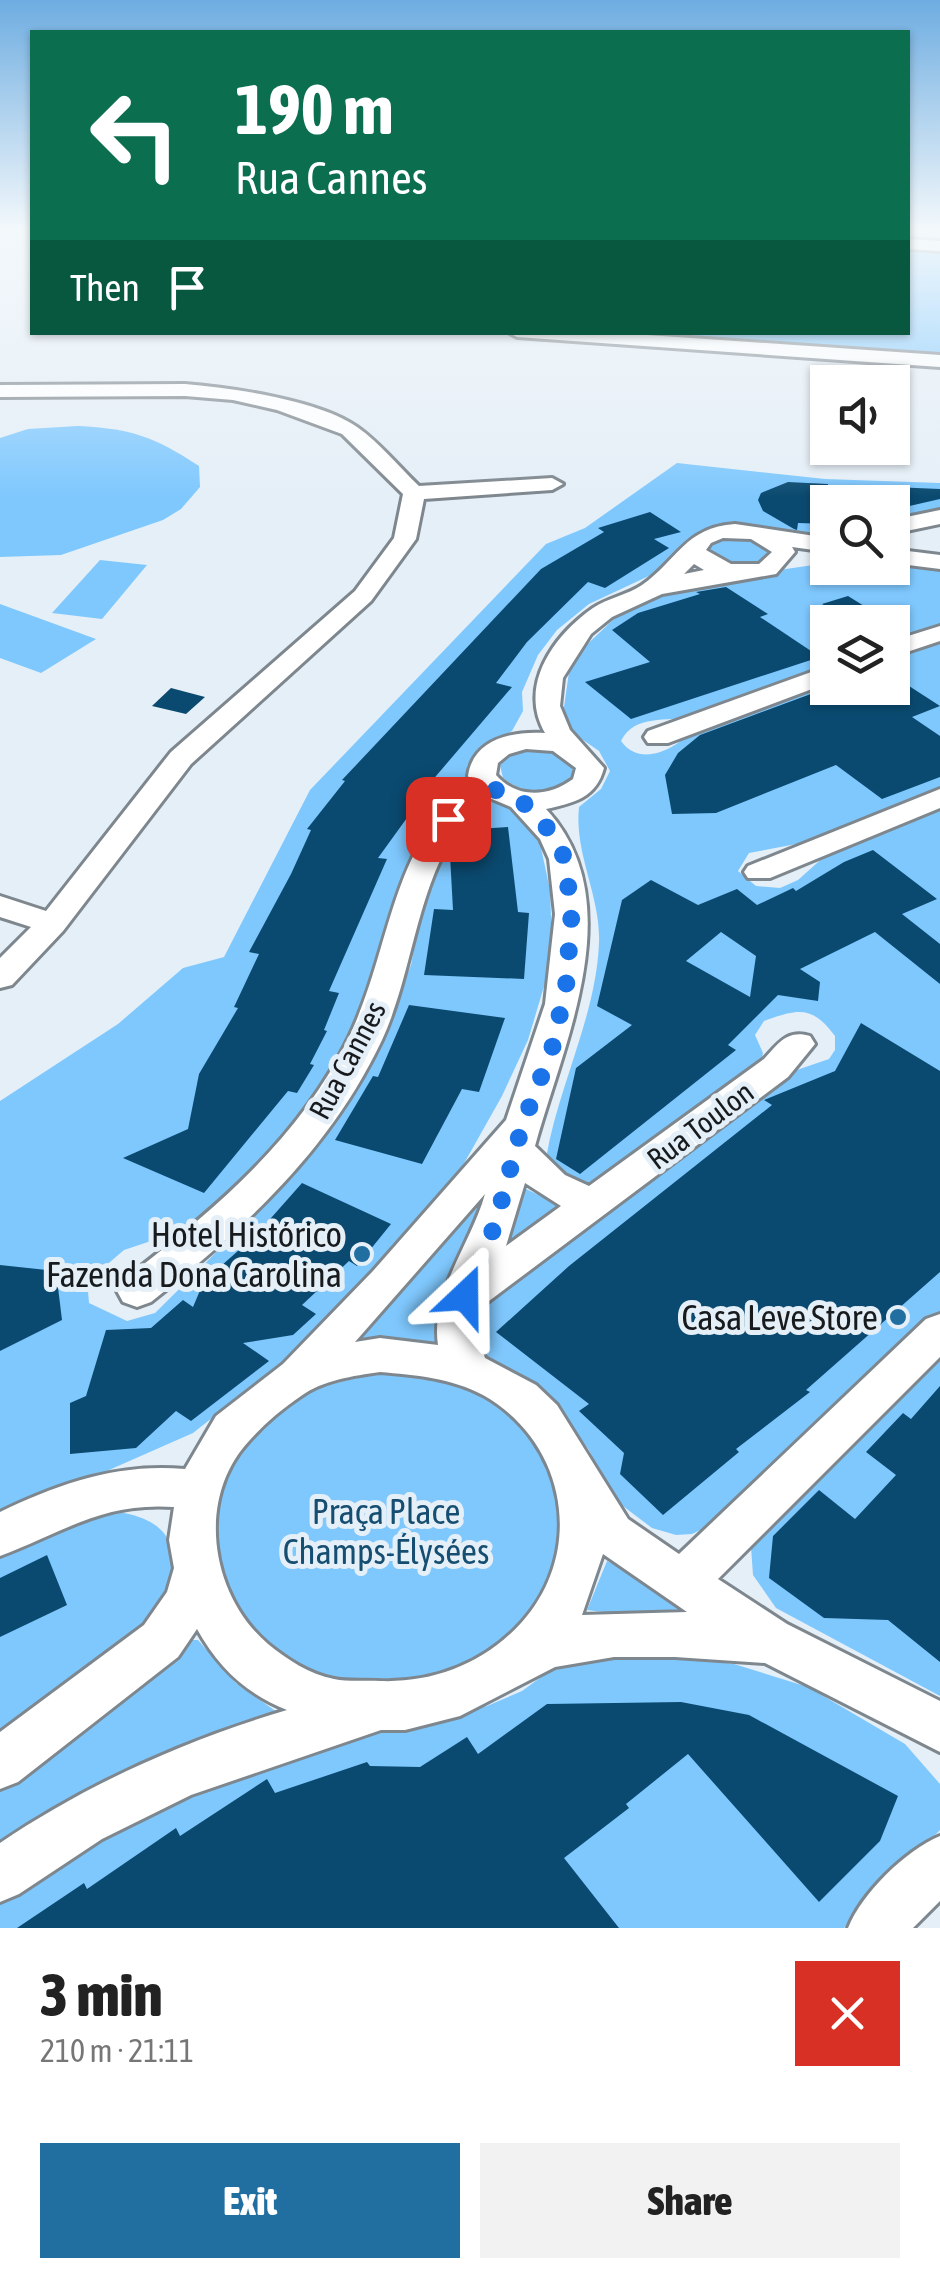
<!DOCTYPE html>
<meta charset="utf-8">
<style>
:root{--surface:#fff;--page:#f2f2f2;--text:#222;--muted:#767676;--accent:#216fa1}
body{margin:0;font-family:"Asap Condensed",sans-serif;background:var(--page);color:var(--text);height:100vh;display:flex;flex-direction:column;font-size:38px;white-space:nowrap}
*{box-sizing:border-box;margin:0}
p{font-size:32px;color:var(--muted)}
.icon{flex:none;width:55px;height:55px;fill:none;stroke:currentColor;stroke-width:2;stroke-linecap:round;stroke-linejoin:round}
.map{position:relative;height:1928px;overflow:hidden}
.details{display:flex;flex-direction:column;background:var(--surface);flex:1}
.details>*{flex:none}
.top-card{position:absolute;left:30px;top:30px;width:880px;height:305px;border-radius:0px;box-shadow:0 2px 8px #0004;background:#0b6e4f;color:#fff;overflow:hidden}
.controls{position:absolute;left:810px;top:365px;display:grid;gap:20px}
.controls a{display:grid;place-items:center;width:100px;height:100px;border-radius:0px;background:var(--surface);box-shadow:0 2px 8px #0004;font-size:50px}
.pin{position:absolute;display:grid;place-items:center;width:85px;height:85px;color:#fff;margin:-42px;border-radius:20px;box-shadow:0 5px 15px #0006}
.me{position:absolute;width:110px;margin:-55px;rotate:23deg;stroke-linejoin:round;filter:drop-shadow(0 0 8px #0008)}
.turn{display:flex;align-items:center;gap:35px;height:210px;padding:0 40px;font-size:45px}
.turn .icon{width:130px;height:130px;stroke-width:2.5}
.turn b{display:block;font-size:70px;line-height:85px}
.then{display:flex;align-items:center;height:95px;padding:0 40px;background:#0003;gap:20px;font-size:38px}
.round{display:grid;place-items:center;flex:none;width:105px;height:105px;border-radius:0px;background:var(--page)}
.overview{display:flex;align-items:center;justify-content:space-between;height:170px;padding:0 40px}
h1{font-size:60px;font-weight:800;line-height:75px}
.primary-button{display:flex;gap:20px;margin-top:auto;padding:20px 40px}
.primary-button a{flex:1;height:115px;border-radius:0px;background:var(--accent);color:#fff;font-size:40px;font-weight:800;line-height:115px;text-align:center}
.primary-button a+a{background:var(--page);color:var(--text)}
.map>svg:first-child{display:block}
.green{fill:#7fc8fe}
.building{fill:#0b4a70;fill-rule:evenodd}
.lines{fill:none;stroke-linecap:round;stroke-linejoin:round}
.minor-casing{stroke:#7e878e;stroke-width:6}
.minor{fill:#fff;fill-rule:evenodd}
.route{stroke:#1a73e8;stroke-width:18;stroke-dasharray:0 32.4}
.poi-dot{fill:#216fa1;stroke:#e5eff7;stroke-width:4}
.labels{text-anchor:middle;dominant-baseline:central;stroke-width:10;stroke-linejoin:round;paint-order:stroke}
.street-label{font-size:30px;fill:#181b1e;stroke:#e5eff7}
.near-poi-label{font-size:35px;fill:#181b1e;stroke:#e5eff7;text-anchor:end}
.near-park-label{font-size:35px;fill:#164e72;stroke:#e5eff7}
</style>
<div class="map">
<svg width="940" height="1928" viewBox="0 0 940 1928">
<rect width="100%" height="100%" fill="#e5eff7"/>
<!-- green -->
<g class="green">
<path d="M908,239L940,241V358L581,333L908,332Z"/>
<path d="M78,426C132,429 153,436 199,466L200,487L181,509L163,520L61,555L0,557V438L28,429Z"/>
<path d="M677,463L825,479L940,483V511L893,524L892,502H828L827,540L705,531L691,538L680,556L666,568L589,604L557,630L538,655L522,692L523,711L512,731L478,751L467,766L472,783L418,837L351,1042L288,1141L193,1232L166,1243L148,1242L124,1250L96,1274L88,1291L89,1303L127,1321L155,1313L287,1182L317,1141L380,1043L411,965L428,874L444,840L480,803L495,802L535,820L550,890L552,943L545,983L528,1040L502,1096L462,1167L427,1215L313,1338L193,1433L0,1518V1101L118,1024L183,968L224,957L310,790L546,544L585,528Z"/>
<path d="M724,538H745L768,548L769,558C748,572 727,563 706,552L709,544Z"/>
<path d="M100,560L147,565L102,619L52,613Z"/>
<path d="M827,563L828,568L893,565L940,571V626L893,643L892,622H828L827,666C783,683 738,704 692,716C667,723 635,713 621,741C640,768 677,749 693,729L827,680L828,688H892L893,657L940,640V788L807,842L749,853L738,871L756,886L780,888L798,880L826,855L940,807V1311L715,1523L692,1534L676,1535L652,1528L611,1497L589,1450L552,1401L484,1358L474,1325L480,1305L788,1073L829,1059L835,1050V1036C812,1005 798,1009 764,1021L755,1035L763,1053L761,1062L621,1173L574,1186L546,1159C558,1086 596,1017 599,943C601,896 574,854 579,807L601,789L610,771L599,751L567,729L563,714L569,672L577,654L618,615L645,599L689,583Z"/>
<path d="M0,604L96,639L41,673L0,658Z"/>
<path d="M536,748L561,752L575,765L573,779C552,795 523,795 503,778L500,765L512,753Z"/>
<path d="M498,1173L440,1317L435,1344H345Z"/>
<path d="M524,1188L547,1199L574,1205L501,1252Z"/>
<path d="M940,1358V1696L776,1608L753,1575L751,1547L761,1528L809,1488Z"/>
<path d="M395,1372C457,1379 516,1397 547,1456C551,1464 558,1473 559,1483C561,1498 560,1514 560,1528C560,1559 557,1588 536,1614C527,1626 473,1669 459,1673C396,1692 315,1696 265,1646C190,1572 203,1457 294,1401C325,1382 360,1377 395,1372Z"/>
<path d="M94,1509C124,1512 168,1516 172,1554C173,1563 177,1577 175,1585C165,1627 38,1714 0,1744V1552Z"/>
<path d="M607,1561L701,1608L700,1624L587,1610Z"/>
<path d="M189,1640H198L236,1683L277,1712L275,1715L0,1851V1784Z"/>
<path d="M673,1657L734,1664L808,1687L905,1744L940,1784V1830L844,1928H0V1902L74,1852L194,1789L378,1731L487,1706L522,1691L548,1672L592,1660Z"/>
</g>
<!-- building -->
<g class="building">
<path d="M788,482L828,484V524L798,523L797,530L794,529L763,511L758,500L761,493Z"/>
<path d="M892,487L940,489V499L892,510Z"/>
<path d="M650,512L681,532L654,539L669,548L605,588L588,582L527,642L496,683L512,687L413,803L417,804L378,858L387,859L329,991L339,993L324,1030L327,1031L310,1064L314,1065L297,1093L288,1091L204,1193L123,1158L188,1129L199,1074L238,1008L234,1007L259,954L249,952L291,874L311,830L307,829L345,781L342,780L541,569L604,532L598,528Z"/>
<path d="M726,587L768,614L760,617L820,657L631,719L585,682L650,662L612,630L638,613L700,594L696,592Z"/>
<path d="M848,596L890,622H852L822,604Z"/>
<path d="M892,675L940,706L912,717L940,736V777L882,799L836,765L716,813L672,814L665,775L678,753L700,735L827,688H892Z"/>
<path d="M171,688L205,697L186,714L152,706Z"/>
<path d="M508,827L518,912L529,913L524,979L424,975L434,909L453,910L450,855H455L453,844L463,830Z"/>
<path d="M873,850L937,899L902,914L940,944V984L875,932L800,969L820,982L818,1001L778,995L728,1045L736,1050L580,1174L556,1159L576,1068L632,1025L597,1006L622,900L651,880L698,905L737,889L757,905L793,888L796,891L844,862ZM721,932L756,956L750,997L686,961Z"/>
<path d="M409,1005L505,1018L479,1092L462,1089L422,1164L335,1140L373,1076L378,1077Z"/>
<path d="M861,1023L940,1071V1272L806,1390L810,1392L736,1449L739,1452L663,1515L620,1474L624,1453L579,1411L589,1404L496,1332L569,1266L772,1105L764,1100L835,1071Z"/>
<path d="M302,1183L391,1224L357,1266L349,1261L302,1305L316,1314L293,1335L243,1343L269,1361L191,1421L176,1411L136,1448L70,1454V1403L86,1396L106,1330L151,1328L183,1300L193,1307L204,1281L256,1235Z"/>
<path d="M0,1265L56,1271L62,1320L0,1351Z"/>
<path d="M940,1386V1662L888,1620L824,1618L769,1578L773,1536L819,1490L855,1519L896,1475L866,1452L903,1413L911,1419Z"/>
<path d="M47,1555L67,1605L0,1637V1578Z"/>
<path d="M681,1702L749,1715L898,1796L880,1841L819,1902L688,1754L626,1804L629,1808L564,1858L619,1928H17L84,1883L87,1889L176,1828L180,1836L267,1779L275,1793L367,1762L370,1766L420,1767L467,1737L478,1754L547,1704Z"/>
</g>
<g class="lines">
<!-- minor casing -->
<g class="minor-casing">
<g id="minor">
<path d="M908,239L940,241V251L908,249Z"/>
<path d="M508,332H603L940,355V367L517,337Z"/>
<path d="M185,384C232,388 319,400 357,427C380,443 399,467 419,486L552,478L563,484L552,490L424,499L416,539L371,601L191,764L63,931L12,985L0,988V958L31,927L0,917V896L46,911L171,752L355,591L394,538L403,494L342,434L277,410L233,400L185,396L0,397V385Z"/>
<path d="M940,510V524L892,534V520Z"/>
<path d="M735,524L828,538V552L792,547L795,552L776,574L662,594L612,617L591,634L563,678L560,706L570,730L604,768C596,798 574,803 546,809C632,901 563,1044 535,1146L565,1175L589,1186L764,1059C778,1044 787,1029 810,1036L815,1044L788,1077L481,1307L477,1333L485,1358L536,1385L557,1405L628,1519L679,1554L926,1319L940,1314V1357L718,1579L787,1624L940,1701V1752L765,1663L675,1657H614L555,1667L460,1716L405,1730H381L191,1795L102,1839L19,1894L0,1902V1843C87,1784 186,1740 287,1710C246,1694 218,1667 197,1629L178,1657L18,1782L0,1789V1732L144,1625L167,1592L174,1568L169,1540L174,1507C102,1502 64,1532 0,1556V1512C60,1483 118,1463 185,1469L216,1416L283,1364L373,1271L506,1120L545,1004L555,914L549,859L540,839L511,807L487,797C416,857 419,960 382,1040C330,1150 245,1228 151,1302L137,1307L123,1302L117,1291L123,1280C212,1212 299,1140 349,1037C392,947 389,849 471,781L468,776C473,739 512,731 545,733C518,686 553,636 593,608C608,598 627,595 642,585C677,561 685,527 735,524ZM723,538L751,539L772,552L759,564H731L706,550L711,543ZM694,564L704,570L684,574ZM526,749L553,751L576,768L573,779C549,797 517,799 496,775L498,763L509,754ZM525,1183L561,1206L506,1246ZM485,1194C472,1242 430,1293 438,1345L380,1338L355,1342ZM380,1372C415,1375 451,1378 483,1395C566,1442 586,1550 522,1622C485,1663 434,1683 380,1681C365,1680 348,1682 334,1679C309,1674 288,1660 268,1644C211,1596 195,1499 249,1441C263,1425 283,1408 301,1396C323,1380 353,1376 380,1372ZM603,1554L687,1612L582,1615Z"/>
<path d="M892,549L940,555V569L892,563Z"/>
<path d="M940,626V641L892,657V641Z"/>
<path d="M828,666V683L668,743H648L644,737L648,731Z"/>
<path d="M940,789V808L770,878H748L744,872L748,866Z"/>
<path d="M940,1836V1901L913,1928H848C862,1893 905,1851 940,1836Z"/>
</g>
</g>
<!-- minor -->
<use href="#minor" class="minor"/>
</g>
<!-- sky -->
<linearGradient id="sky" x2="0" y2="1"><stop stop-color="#6eade1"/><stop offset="0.46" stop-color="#f3f8fb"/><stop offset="1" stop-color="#f3f8fb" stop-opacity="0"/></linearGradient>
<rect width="940" height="497" fill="url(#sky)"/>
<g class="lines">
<!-- route -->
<path class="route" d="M448,819L465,799L486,783L500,793L519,799L540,818L562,849L572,909L566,987L552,1049L522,1126L495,1225L465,1296"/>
</g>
<!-- markers -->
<g class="poi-dot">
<circle cx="362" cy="1254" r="10"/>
<circle cx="898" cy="1317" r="10"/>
</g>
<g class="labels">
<!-- street labels -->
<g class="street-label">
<text transform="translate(347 1060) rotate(-62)">Rua Cannes</text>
<text transform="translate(700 1125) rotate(-37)">Rua Toulon</text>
</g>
<!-- near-poi labels -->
<g class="near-poi-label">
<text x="342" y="1234">Hotel Histórico<tspan x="342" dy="40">Fazenda Dona Carolina</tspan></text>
<text x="878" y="1317">Casa Leve Store</text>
</g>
<!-- near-park labels -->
<g class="near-park-label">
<text x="386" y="1511">Praça Place<tspan x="386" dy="40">Champs-Élysées</tspan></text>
</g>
</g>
</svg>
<div class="controls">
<a><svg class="icon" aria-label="sound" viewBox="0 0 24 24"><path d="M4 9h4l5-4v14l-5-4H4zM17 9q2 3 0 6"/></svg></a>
<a><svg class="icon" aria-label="search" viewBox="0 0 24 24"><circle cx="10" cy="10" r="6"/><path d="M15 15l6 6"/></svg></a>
<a><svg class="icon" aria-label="layers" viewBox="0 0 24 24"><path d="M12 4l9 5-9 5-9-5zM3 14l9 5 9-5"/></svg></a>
</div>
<div class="pin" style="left:448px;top:819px;background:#d93025"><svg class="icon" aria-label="arrive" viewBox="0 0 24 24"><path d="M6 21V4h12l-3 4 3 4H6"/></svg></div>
<svg class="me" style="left:465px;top:1296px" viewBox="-20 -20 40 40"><path d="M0-17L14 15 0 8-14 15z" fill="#1a73e8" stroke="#fff" stroke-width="4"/></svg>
<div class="top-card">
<div class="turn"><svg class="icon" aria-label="left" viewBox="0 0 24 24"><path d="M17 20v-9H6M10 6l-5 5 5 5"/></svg><div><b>190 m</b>Rua Cannes</div></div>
<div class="then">Then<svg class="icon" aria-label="arrive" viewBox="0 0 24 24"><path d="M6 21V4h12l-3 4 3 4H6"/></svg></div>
</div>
</div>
<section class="details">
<div class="overview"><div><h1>3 min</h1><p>210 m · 21:11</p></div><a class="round" style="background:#d93025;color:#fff"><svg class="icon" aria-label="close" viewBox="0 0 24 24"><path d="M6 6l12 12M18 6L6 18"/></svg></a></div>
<div class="primary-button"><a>Exit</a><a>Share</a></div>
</section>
